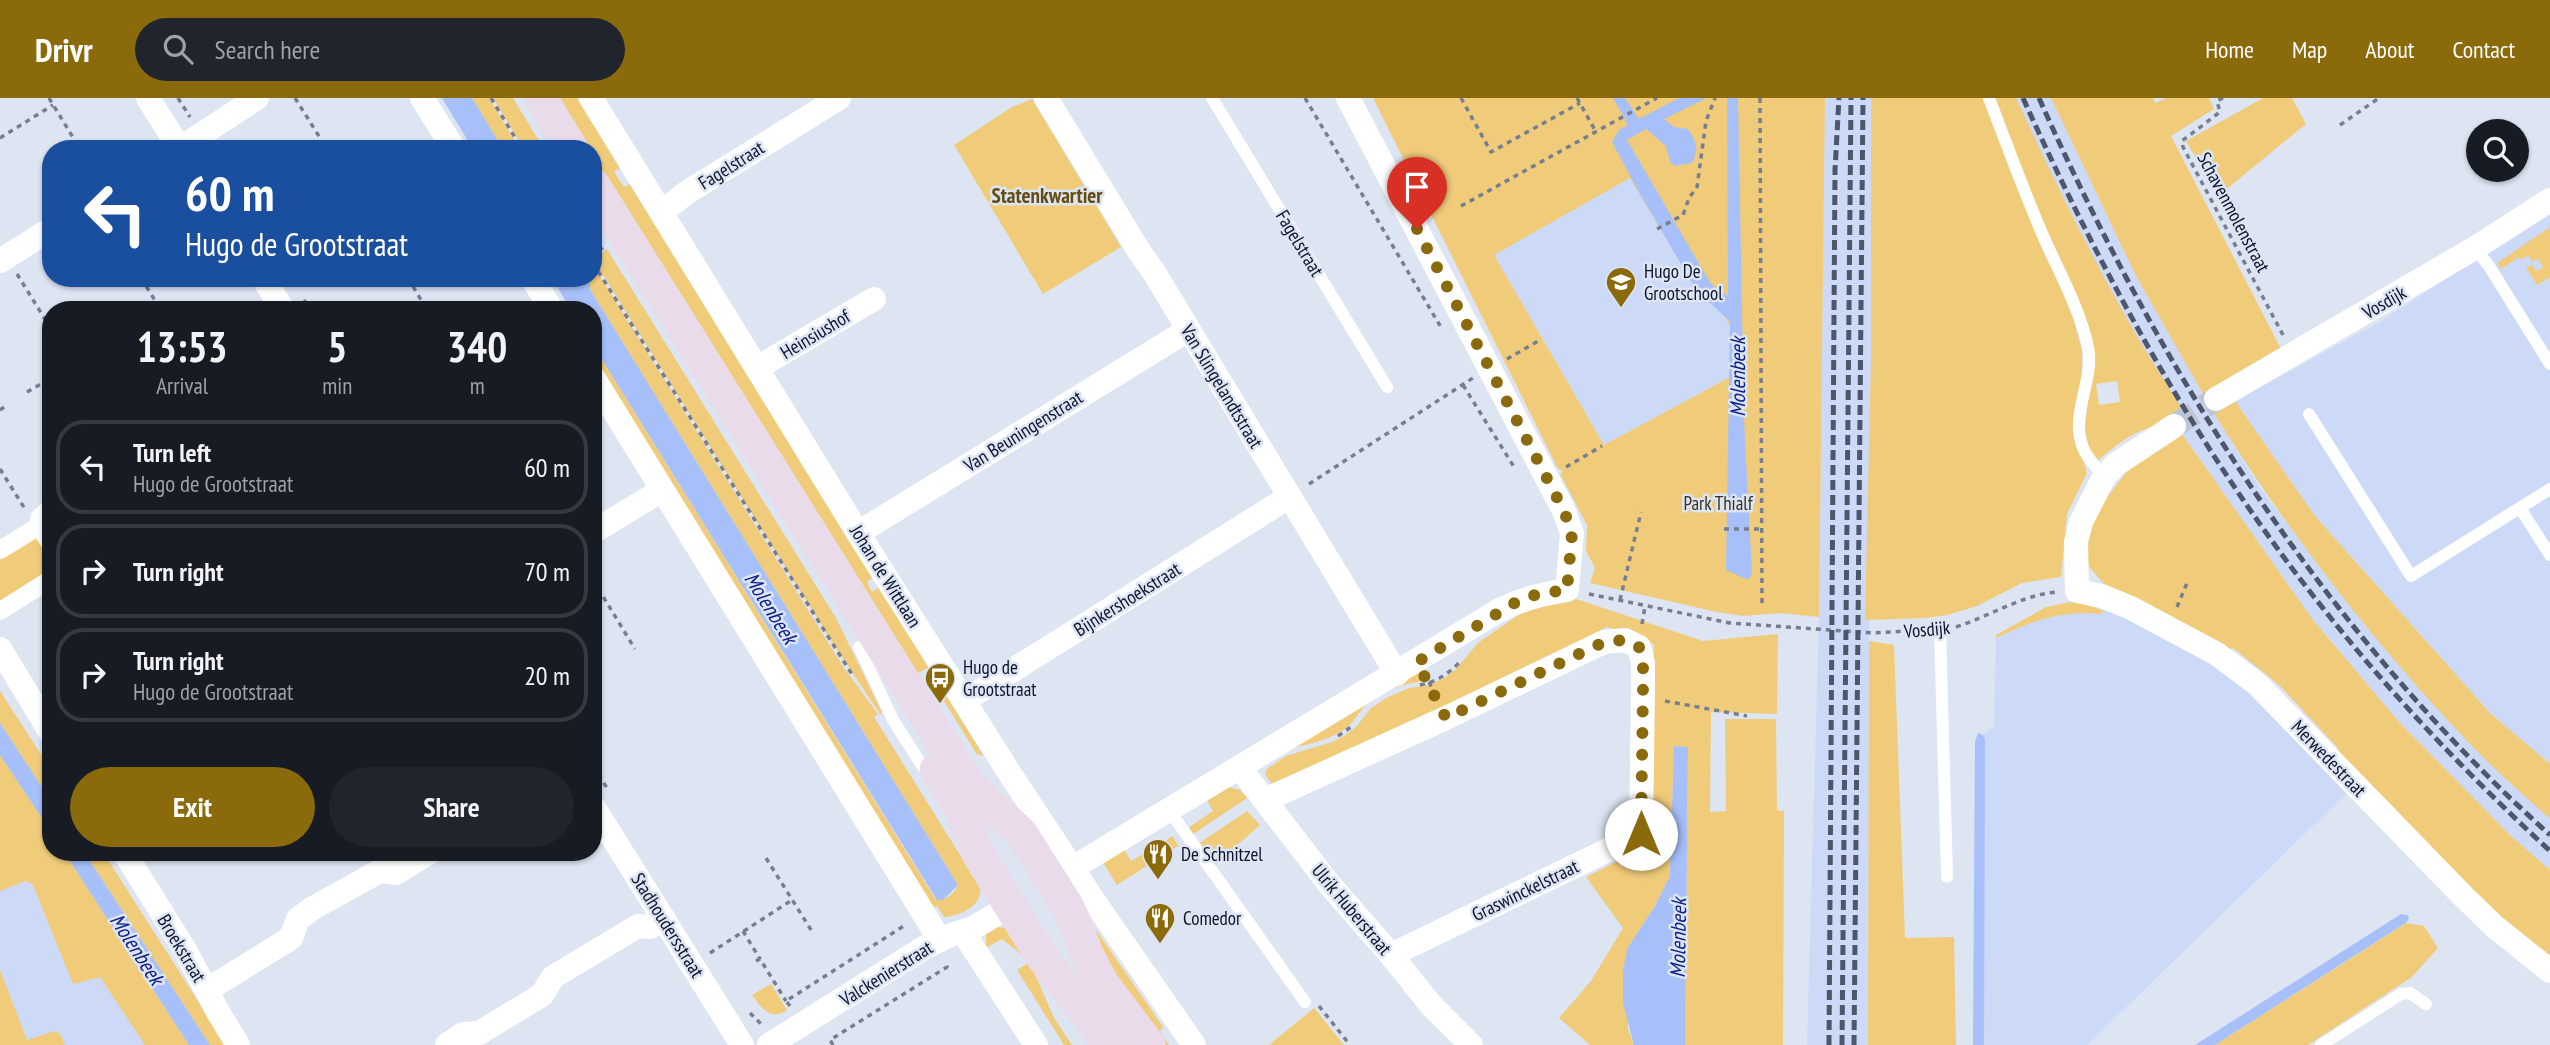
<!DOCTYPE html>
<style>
:root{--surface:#171b24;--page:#20242c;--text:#f1f3f6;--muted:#9ea1a6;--line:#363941;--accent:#8b6a0b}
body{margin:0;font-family:"PT Sans Narrow",sans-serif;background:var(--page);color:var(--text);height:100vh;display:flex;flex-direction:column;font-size:26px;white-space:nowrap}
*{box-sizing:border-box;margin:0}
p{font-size:23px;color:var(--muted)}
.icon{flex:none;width:38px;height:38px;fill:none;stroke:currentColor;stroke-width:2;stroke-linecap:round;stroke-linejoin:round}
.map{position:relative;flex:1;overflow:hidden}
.sheet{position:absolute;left:42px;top:203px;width:560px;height:560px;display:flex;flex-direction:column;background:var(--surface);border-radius:28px;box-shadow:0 2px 5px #0004}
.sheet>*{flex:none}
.banner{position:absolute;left:42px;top:42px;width:560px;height:147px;border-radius:28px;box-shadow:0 2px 5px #0004;background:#1a4fa0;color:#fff;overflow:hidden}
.controls{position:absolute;left:2466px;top:21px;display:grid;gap:14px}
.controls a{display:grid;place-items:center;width:63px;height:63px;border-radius:50%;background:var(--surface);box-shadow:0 2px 5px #0004;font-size:35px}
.pin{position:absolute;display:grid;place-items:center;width:60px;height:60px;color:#fff;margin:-72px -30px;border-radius:50% 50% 50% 0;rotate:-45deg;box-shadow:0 0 7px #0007}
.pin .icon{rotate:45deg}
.me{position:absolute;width:77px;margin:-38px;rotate:0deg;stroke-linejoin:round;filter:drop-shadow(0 0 5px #0008)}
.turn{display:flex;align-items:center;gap:24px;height:147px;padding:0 28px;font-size:32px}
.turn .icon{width:91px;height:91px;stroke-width:2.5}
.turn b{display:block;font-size:49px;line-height:60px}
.eta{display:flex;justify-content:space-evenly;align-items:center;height:119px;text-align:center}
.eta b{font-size:42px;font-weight:600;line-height:49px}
.button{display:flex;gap:14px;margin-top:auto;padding:14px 28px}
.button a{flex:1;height:80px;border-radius:42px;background:var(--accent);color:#fff;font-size:28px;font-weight:600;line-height:80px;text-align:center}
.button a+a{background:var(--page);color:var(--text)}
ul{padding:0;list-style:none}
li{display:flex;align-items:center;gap:21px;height:94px;margin:0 14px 10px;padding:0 14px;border:4px solid var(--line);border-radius:28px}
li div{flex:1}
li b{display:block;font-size:26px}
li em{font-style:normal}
header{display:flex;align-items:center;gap:42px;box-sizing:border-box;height:98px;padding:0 35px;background:var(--accent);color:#fff}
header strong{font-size:33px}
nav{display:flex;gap:38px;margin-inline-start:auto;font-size:24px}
.search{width:490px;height:63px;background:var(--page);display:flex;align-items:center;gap:18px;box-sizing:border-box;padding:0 24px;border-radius:38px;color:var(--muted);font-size:26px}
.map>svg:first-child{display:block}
.built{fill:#ccdaf8}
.green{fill:#f0cc7a;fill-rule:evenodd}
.water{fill:#a7c0fa}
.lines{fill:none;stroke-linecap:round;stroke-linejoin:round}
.minor-tunnel{stroke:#bec5d4;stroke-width:24;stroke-dasharray:24 12;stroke-linecap:butt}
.path{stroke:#767e91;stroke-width:3.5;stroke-dasharray:5 5;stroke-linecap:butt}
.service{stroke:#fff;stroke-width:12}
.pedestrian{stroke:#fff;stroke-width:18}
.minor{stroke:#fff;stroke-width:24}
.secondary{stroke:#eadbea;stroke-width:33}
.rail{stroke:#4d566b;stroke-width:5;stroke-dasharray:10 5;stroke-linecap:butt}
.route{stroke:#8b6a0b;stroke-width:12;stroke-dasharray:0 21.6}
.labels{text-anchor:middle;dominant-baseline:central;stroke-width:5;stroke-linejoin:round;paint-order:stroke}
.street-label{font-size:19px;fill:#0b142c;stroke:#dde4f2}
.poi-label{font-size:19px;fill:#0b142c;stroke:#dde4f2;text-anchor:start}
.park-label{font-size:19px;fill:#39301c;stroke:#dde4f2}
.neighbourhood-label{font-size:21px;font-weight:bold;fill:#644d12;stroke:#dde4f2}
.water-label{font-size:21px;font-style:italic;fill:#0d208c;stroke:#dde4f2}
</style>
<header>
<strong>Drivr</strong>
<div class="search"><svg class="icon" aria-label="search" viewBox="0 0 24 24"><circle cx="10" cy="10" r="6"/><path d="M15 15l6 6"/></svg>Search here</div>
<nav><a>Home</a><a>Map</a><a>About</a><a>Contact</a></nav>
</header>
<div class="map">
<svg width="2550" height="947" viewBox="0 0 2550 947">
<rect width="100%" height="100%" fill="#dde4f2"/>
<!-- built -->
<g class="built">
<path d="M1825,0H1876V263L1869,543L1868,947H1807L1819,519Z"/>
<path d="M2007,0H2051L2136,178L2213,314L2260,390L2359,519L2420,590L2476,652L2550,721V772L2511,738L2400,625L2313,522L2180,333Z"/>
<path d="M1626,72L1698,194L1730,223V279L1604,347L1489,149Z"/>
<path d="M2550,114V666L2491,616L2315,418L2235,303L2378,225Z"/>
<path d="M2107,508L2236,579L2348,694L2087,947H1984L1983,637L1994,628L1996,540L2023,526L2045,519L2069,515H2103Z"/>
<path d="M0,692L161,947H0Z"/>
</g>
<!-- green -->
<g class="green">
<path d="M472,0H489L520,51H503Z"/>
<path d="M493,0H513L544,51H524Z"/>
<path d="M549,0H577L620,70L614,74L624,89L630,86L873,479L867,484L872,494L880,489L929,569L917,576L593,76V51H579Z"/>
<path d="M1373,0H1825L1819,519L1780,515L1743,518L1717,514L1590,485L1595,470L1586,453L1587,427L1560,376L1563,374L1557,369ZM1630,80L1698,194L1725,218L1730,229V279L1604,347L1494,157Z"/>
<path d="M1871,0H1985L2073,220L2082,252L2081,356L2087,375L2067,416L2061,479L2022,485L1977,508L1947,517L1926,520L1865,522L1871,261Z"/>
<path d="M1993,0H2016C2067,110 2120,219 2188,319C2171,329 2166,325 2150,330C2129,335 2112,351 2096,364L2089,351L2085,333L2092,251ZM2117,283L2120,304L2099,307L2096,286Z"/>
<path d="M2051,0H2153L2155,5L2166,0H2209L2214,11L2171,38L2281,251L2203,296L2136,178Z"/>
<path d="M2263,0H2292L2306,26L2218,98L2186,43Z"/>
<path d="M1032,1L1121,149L1043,196L954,47L1012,9Z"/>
<path d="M2550,129V179L2537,187L2526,170L2532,167L2536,173L2543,169L2538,161L2532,164L2528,157L2521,162L2519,159L2501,171L2497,165Z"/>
<path d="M607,151L836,520L882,614L880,616L832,544L593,161Z"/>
<path d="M593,167L844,570L878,616L874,619L980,789C983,808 960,818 944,819L937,808L929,811L593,268V247L936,802C946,802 954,796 958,787L591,193L586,180H593Z"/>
<path d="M2235,303L2315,418L2491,616L2550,666V721C2525,698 2499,676 2475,651C2376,549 2288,434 2213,314Z"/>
<path d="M2180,333L2313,522L2400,625L2511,738L2550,772V861L2502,822L2339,660L2337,649L2279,587L2233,550L2224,553L2103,485L2086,465L2087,448L2094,416L2131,368Z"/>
<path d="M34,434L51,460V477L0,509V455Z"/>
<path d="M1573,500L1703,543L1778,536L1777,616L1711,614L1710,714L1726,713L1725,621H1776L1777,712L1784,713L1783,947H1685L1688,649L1674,648L1670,778L1655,808L1628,849V931L1634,947H1590L1559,920L1591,883L1623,830L1586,779L1651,746L1654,546L1607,529L1394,634L1275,686L1271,685L1265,676L1267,671L1286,658L1332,644L1344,638L1356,629L1371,610L1388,599L1409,590L1429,587L1444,580L1455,572L1478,545L1540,502Z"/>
<path d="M2071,504L2083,505L2104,513L2100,516C2061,512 2031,523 1996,540V537L2046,509Z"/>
<path d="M1869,543L1894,547L1905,840L1954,839L1956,947H1868Z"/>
<path d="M1419,571L1424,583C1403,586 1379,592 1364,609C1357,617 1352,627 1342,633C1325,644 1303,647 1284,652Z"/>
<path d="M932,574L983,657L981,658L976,655L938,593L941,591L930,575Z"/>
<path d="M0,593L51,672V703L0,625Z"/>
<path d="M0,657L51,734V754H64L189,947H145L100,879L73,886L33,787L26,783L0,793Z"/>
<path d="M1223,688L1240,692L1247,700L1192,737L1188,730L1213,713L1206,700Z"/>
<path d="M1247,713L1260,727L1214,768L1198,746Z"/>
<path d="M1173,738L1178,748L1117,787L1102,763L1124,751L1131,763Z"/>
<path d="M84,754H103L226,947H210Z"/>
<path d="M2406,825L2424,828L2438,850L2412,879L2308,947H2215Z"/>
<path d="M1092,826L1163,929L1160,933L1169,947H1159L1102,869Z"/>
<path d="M997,829L1007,830L1024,859L1002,841L986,850V836Z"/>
<path d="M1030,864L1054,920L1072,947H1064L1017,872Z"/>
<path d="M0,872L27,942L55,933L61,937L65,947H0Z"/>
<path d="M771,886L787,912C771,923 762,911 752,897Z"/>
<path d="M1314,910L1344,947H1269Z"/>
</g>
<!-- water -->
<g class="water">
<path d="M442,0H472L503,51H473Z"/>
<path d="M1613,0H1625L1639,21L1679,0H1707L1664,21L1674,29L1688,31C1696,43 1700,51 1692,65L1675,68L1670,64L1666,48L1646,31L1627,42L1711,186L1728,198L1727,0H1738L1744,321L1752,475L1748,482L1726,472L1730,223L1698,194L1692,185L1636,89L1612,44L1620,31L1628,27Z"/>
<path d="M573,180L588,182L591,193L958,787L943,802H937L593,247V212H571L558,190Z"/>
<path d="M0,625L51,703V734L0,657Z"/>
<path d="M1978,635L1983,637L1985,641L1984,947H1973L1975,644Z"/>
<path d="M1674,648L1688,649L1685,947H1634L1623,905V872L1628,849L1655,808L1670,778Z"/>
<path d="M64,754H84L210,947H189Z"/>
<path d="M2401,816L2407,817L2409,819L2407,824L2215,947H2195Z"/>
</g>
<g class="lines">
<!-- minor-tunnel -->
<path class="minor-tunnel" d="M2174,328L2216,301"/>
<!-- path -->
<g class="path">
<path d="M49,0L80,51"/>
<path d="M178,0L190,19"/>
<path d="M295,0L327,51"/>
<path d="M491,0L522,51"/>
<path d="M1305,0L1442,231"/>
<path d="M1461,0L1491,54L1580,5"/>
<path d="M1577,0L1596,34"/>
<path d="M1760,0L1762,505"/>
<path d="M2223,0L2217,3L2220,14L2182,43L2183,49L2283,237"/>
<path d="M2340,27L2379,0"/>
<path d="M0,40L53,7"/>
<path d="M1461,108L1657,0"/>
<path d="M1657,131L1683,117L1689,100L1697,89L1706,23L1715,0"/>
<path d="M593,156L603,150"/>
<path d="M593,165L853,578"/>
<path d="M17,176L51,231"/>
<path d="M141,180L161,212"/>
<path d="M408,180L427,212"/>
<path d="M304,202L310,212"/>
<path d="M1507,261L1540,242"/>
<path d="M1463,287L1514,369"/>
<path d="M27,294L51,280"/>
<path d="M0,312L7,307"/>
<path d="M1566,369L1602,348"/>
<path d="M0,371L25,411"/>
<path d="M1309,386L1473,280"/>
<path d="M1724,431H1762"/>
<path d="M593,482L635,551"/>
<path d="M1589,496L1730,525L1873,535L1924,532"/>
<path d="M1620,502L1641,414"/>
<path d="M2177,509L2187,485"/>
<path d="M1642,526L1645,508"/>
<path d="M1956,529C1990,518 2022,497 2057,494"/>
<path d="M1429,584L1436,599"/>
<path d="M1420,587C1437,584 1449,575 1461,563"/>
<path d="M1665,603L1747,618"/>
<path d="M1338,638L1351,629"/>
<path d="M593,668L607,690"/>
<path d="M766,760L813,835"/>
<path d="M743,833L760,861"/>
<path d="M710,855L792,802"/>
<path d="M756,863L760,861L786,903"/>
<path d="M790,908L786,903L907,826"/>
<path d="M1319,908L1350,947"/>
<path d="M750,915L762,927"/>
<path d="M833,947L830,942L947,869L945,865"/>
</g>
<!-- service -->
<g class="service">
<path d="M1212,0L1387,289"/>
<path d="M1989,0C2007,47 2024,94 2044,140C2059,174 2080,211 2088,249C2095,284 2067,320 2085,354C2090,363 2098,371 2104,379"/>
<path d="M2475,150L2489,168L2550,266"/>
<path d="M2309,316L2411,478L2550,391"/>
<path d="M2520,410L2550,457"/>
<path d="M1940,531L1947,779"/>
<path d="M859,549L893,622L930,680"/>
<path d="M1169,712L1305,904"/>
<path d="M2321,947L2401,896L2410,895L2426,906"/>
</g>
<!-- pedestrian -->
<g class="pedestrian">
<path d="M51,409L39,420V428L51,447"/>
<path d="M0,452L39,428"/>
<path d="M0,513L51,481"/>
</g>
<!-- minor -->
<g class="minor">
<path d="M148,0L180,51"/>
<path d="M422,0L454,51"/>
<path d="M591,0L858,435L1012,679L1096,806L1194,947"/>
<path d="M1046,0L1139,153L1155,176L1397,576"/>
<path d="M179,51L257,0"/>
<path d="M662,114L686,95L839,0"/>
<path d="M0,163L51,131"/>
<path d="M263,180L283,212"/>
<path d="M532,180L552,212"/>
<path d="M757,270L874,201"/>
<path d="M593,279L940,842"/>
<path d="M2216,301L2475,150L2550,102"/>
<path d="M2174,328L2115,367L2104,379L2081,424L2076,444L2077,493L2102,498L2131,510L2217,556L2257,586L2462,797L2494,828L2550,873"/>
<path d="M593,434L662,392"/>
<path d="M858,435L1188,232"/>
<path d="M0,551L51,635"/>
<path d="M965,602L1289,399"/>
<path d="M1240,670L1329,786L1391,857L1431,907L1471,947"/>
<path d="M1265,702L1446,620L1604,544L1625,542L1639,549L1643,565V591L1641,736L1391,857"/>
<path d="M593,708L742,947"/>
<path d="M124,754L185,852L218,914L238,947"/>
<path d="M1051,783L1498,513C1521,501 1542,496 1567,492L1572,435L1564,413L1348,0"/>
<path d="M963,834L1036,947"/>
<path d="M207,892L291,840L298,821L313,810L380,773L396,775L430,754"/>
<path d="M447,947L463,936L479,935L542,897L553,879L638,828L650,829L664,821"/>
<path d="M769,947L922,851L945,839L973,830L1010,808"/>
</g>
<!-- secondary -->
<g class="secondary">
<path d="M541,0L572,51"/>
<path d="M593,86L968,686L1021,735L1066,806L1078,831L1086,854L1103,886L1149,947"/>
<path d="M936,672L960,710L980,759L1040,856L1110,947"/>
</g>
<!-- rail -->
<g class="rail">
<path d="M2023,0C2105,182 2201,358 2326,514C2394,600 2470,679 2550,753"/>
<path d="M2039,0C2161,275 2325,535 2550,737"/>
<path d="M1829,947L1835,72L1839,0"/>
<path d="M1842,947L1851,0"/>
<path d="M1854,947L1863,0"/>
</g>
</g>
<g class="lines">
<!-- route -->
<path class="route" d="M1417,131L1564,413L1572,435L1567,492L1538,496L1518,503L1417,564L1446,620L1604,544L1625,542L1639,549L1643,565V591L1641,736"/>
</g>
<!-- icons -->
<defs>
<g id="school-pin" transform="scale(1.575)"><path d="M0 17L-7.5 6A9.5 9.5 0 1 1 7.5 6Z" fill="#8b6a0b" stroke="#dde4f2"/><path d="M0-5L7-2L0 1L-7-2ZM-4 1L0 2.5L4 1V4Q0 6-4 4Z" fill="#fff"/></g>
<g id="bus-pin" transform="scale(1.575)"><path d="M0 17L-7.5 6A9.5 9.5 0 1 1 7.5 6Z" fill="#8b6a0b" stroke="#dde4f2"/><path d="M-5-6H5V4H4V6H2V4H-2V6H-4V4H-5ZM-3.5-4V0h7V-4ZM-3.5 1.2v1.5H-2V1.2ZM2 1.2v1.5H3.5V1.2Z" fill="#fff"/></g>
<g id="restaurant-pin" transform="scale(1.575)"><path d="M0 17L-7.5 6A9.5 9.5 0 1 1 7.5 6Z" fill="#8b6a0b" stroke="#dde4f2"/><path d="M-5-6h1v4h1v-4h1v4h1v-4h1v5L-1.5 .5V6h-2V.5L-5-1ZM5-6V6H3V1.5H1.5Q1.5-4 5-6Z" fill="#fff"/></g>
</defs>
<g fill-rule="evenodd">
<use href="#school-pin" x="1621" y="184"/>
<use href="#bus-pin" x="940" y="580"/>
<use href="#restaurant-pin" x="1158" y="756"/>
<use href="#restaurant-pin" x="1160" y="820"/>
</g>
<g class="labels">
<!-- street labels -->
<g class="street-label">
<text transform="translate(731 67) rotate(-32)">Fagelstraat</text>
<text transform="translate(2234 114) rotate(62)">Schavenmolenstraat</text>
<text transform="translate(1300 145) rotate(59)">Fagelstraat</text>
<text transform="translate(2384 204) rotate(-30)">Vosdijk</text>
<text transform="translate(815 236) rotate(-31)">Heinsiushof</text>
<text transform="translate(1222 288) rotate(59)">Van Slingelandtstraat</text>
<text transform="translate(1023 333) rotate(-32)">Van Beuningenstraat</text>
<text transform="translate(886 478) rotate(58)">Johan de Wittlaan</text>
<text transform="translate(1127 501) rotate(-32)">Bijnkershoekstraat</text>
<text transform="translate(1927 531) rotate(-5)">Vosdijk</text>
<text transform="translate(2329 660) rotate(46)">Merwedestraat</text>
<text transform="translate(1525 792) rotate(-26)">Graswinckelstraat</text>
<text transform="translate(1352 811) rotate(50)">Ulrik Huberstraat</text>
<text transform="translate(668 827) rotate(58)">Stadhoudersstraat</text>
<text transform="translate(182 850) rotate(59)">Broekstraat</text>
<text transform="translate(886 875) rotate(-32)">Valckenierstraat</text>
</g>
<!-- poi labels -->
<g class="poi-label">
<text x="1644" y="173">Hugo De<tspan x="1644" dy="22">Grootschool</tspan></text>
<text x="963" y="569">Hugo de<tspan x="963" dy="22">Grootstraat</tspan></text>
<text x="1181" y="756">De Schnitzel</text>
<text x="1183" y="820">Comedor</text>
</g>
<!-- park labels -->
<g class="park-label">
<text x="1718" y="405">Park Thialf</text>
</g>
<!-- neighbourhood labels -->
<g class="neighbourhood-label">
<text x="1047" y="97">Statenkwartier</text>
</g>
<!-- water labels -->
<g class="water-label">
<text transform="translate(1737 279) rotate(-90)">Molenbeek</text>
<text transform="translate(771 510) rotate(58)">Molenbeek</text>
<text transform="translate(1678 840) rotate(-89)">Molenbeek</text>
<text transform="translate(137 851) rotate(57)">Molenbeek</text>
</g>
</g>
</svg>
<div class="controls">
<a><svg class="icon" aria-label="search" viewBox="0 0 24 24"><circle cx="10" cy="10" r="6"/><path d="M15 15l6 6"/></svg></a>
</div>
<div class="pin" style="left:1417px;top:131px;background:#d93025"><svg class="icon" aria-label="arrive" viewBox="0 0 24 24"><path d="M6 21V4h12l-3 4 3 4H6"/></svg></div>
<svg class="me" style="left:1641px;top:736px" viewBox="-20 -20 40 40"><circle r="19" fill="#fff"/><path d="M0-13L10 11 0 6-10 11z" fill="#8b6a0b"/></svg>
<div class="banner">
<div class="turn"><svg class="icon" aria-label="left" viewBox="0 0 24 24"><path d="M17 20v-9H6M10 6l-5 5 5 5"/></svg><div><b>60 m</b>Hugo de Grootstraat</div></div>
</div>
<section class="sheet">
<div class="eta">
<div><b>13:53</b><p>Arrival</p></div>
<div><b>5</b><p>min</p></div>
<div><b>340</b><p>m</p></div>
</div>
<ul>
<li><svg class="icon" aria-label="left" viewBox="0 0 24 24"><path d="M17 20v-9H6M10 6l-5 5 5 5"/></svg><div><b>Turn left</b><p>Hugo de Grootstraat</p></div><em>60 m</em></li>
<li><svg class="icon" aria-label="right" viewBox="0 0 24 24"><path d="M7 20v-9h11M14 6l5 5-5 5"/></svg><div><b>Turn right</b></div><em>70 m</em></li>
<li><svg class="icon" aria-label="right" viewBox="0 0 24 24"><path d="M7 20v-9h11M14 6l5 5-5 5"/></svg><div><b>Turn right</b><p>Hugo de Grootstraat</p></div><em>20 m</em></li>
</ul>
<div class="button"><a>Exit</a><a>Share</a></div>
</section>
</div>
